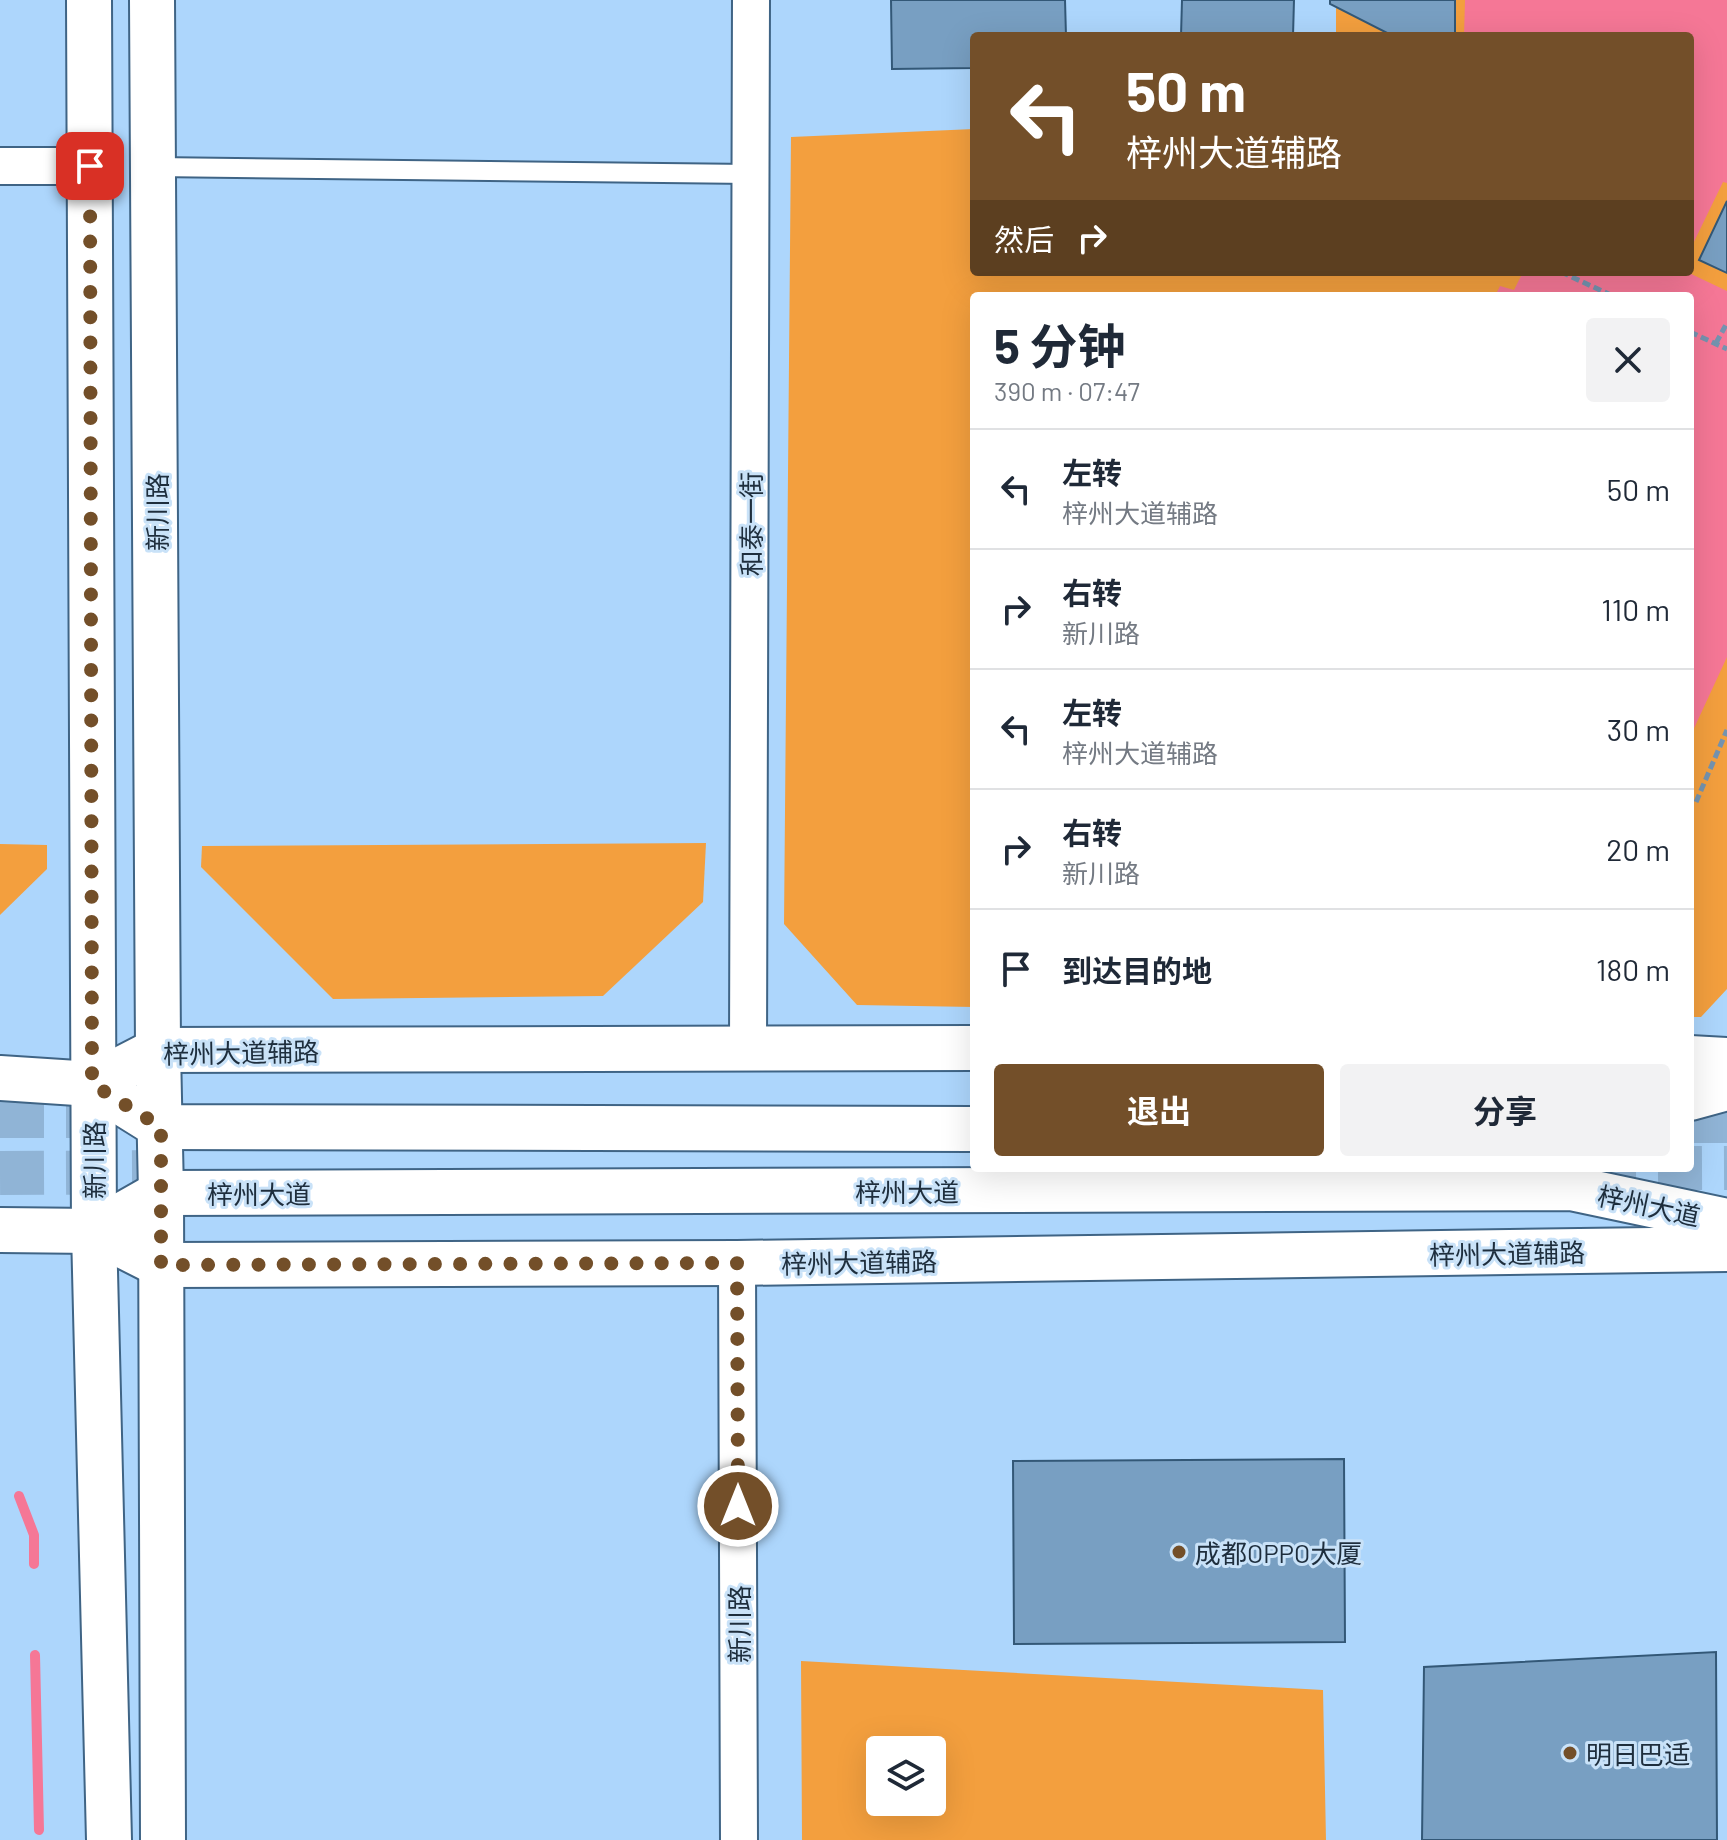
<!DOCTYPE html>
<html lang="zh">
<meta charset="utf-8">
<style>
:root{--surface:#fff;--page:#f2f2f3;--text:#1f2937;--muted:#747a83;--line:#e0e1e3;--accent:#734f29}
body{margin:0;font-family:Barlow,"Noto Sans SC",sans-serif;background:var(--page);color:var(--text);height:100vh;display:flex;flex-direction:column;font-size:30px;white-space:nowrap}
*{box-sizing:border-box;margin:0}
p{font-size:26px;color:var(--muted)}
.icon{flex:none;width:44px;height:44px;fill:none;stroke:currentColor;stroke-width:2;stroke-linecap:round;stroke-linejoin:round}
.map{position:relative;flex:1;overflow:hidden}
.sheet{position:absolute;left:970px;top:292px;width:724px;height:880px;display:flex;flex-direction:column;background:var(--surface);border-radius:8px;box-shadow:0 8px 32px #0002}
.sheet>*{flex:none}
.banner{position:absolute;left:970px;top:32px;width:724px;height:244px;border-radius:8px;box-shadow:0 8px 32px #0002;background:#734f29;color:#fff;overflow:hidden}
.fabs{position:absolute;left:866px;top:1736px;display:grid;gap:16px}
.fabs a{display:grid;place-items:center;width:80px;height:80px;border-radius:8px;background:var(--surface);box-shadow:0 8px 32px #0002;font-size:40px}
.pin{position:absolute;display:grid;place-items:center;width:68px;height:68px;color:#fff;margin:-34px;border-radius:16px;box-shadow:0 4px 12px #0006}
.me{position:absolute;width:88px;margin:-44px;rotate:0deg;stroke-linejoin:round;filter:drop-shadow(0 0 6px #0008)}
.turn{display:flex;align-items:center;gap:28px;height:168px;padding:0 24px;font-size:36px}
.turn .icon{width:104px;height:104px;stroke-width:2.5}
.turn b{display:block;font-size:56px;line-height:68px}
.then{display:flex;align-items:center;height:76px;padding:0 24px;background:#0003;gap:16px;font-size:30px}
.round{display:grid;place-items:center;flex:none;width:84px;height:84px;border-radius:8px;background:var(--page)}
.head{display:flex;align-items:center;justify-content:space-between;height:136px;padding:0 24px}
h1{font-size:48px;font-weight:700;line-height:60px}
.primary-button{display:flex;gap:16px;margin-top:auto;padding:16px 24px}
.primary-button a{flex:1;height:92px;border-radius:8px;background:var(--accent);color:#fff;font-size:32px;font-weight:700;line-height:92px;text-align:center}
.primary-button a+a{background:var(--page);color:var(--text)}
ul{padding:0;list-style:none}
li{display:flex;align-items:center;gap:24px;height:120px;padding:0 24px;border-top:2px solid var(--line)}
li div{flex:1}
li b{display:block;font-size:30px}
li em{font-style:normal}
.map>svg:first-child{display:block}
.green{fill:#f39f3e;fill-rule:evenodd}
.water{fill:#f57796}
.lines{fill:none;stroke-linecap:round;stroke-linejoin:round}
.stream{stroke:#f57796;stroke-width:10}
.building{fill:#789fc2;stroke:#335877;stroke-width:2}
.highway-tunnel{stroke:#90b4d6;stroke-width:44;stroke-dasharray:44 22;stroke-linecap:butt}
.lane-casing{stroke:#3f6485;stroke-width:22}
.street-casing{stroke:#3f6485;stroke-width:40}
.secondary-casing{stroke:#3f6485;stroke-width:48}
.path{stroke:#7493af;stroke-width:5;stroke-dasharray:8 4;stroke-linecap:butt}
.lane{stroke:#fff;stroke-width:18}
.street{stroke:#fff;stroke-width:36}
.secondary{stroke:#fff;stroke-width:44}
.route{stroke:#734f29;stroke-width:14;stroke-dasharray:0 25.2}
.poi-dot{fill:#734f29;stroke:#c9e2f8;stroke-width:3}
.labels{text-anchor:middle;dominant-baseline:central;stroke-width:6;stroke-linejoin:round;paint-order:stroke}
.street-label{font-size:26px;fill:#1e2e3d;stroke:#c9e2f8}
.poi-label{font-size:26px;fill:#1e2e3d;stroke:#c9e2f8;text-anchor:start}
</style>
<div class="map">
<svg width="1727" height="1840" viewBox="0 0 1727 1840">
<rect width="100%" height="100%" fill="#add6fc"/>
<!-- green -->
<g class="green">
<path d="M1336,0H1727V989L1701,1017H1690V296H974V1007L857,1005L784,924L791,137L974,129V272H1690V36H1336Z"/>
<path d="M706,843L703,902L603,996L333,999L201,867L202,846Z"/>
<path d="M0,844L47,845V869L0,915Z"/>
<path d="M801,1661L1323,1690L1326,1840H802ZM932,1750V1802H880V1750Z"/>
</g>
<!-- water -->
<g class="water">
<path d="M1465,0H1727V183L1723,182L1690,250V36H1464Z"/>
<path d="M1523,272H1687L1727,291V657L1690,737V296H1495L1500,286L1514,290Z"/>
</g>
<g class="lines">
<!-- stream -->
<g class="stream">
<path d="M19,1496L34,1535V1564"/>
<path d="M35,1655L39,1830"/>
</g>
</g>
<!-- building -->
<g class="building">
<path d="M891,0H1065L1066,36H974V68L892,69Z"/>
<path d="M1182,0H1294L1293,36H1181Z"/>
<path d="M1330,0H1455V36H1393L1330,4Z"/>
<path d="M1727,201V273L1699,260Z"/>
<path d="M1344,1459L1345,1642L1014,1644L1013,1461Z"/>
<path d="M1716,1652L1717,1840H1422L1424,1667Z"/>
</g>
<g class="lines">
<!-- highway-tunnel -->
<g class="highway-tunnel">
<path d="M0,1116H132"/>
<path d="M1690,1121H1727"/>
<path d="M1526,1169L1727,1168"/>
<path d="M0,1173L198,1172"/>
</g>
<!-- lane casing -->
<g class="lane-casing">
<path id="lane" d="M155,167L751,174"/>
</g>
<!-- street casing -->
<g class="street-casing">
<g id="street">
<path d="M0,166H90"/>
<path d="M748,1049L751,0"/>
<path d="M737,1263L739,1840"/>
</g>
</g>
<!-- secondary casing -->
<g class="secondary-casing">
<g id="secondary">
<path d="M89,0L94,1231L109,1840"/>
<path d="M152,0L158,1050L161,1193L163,1840"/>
<path d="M1690,1058L1727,1060"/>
<path d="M0,1078L92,1084L161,1127L974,1129"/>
<path d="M92,1084L158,1050L974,1048"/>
<path d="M1690,1098L1727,1088"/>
<path d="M0,1230L94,1231L161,1265L737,1263L1727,1249"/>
<path d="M94,1231L161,1193L1571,1188L1727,1221"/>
</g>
</g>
<!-- path -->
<g class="path">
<path d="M1561,272L1613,296"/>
<path d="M1690,332L1727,349"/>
<path d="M1716,343L1727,323"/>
<path d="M1696,802L1727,730"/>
</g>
<!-- lane -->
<use href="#lane" class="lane"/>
<!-- street -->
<use href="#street" class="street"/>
<!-- secondary -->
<use href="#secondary" class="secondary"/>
</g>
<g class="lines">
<!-- route -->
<path class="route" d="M90,166L92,1084L161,1127V1265L737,1263L738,1506"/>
</g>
<!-- markers -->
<g class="poi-dot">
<circle cx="1179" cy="1552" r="8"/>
<circle cx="1570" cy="1753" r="8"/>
</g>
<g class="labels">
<!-- street labels -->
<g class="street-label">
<text transform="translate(156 512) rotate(-90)">新川路</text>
<text transform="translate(750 524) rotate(-90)">和泰一街</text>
<text transform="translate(241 1052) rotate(-1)">梓州大道辅路</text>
<text transform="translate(93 1160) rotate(-90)">新川路</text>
<text x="907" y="1191">梓州大道</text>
<text x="259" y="1193">梓州大道</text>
<text transform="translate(1649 1205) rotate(12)">梓州大道</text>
<text transform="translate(1507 1253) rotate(-1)">梓州大道辅路</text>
<text transform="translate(859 1262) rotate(-1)">梓州大道辅路</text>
<text transform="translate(738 1624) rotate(-90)">新川路</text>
</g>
<!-- poi labels -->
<g class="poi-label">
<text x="1195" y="1552">成都OPPO大厦</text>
<text x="1586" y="1753">明日巴适</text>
</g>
</g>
</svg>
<div class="fabs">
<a><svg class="icon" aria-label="layers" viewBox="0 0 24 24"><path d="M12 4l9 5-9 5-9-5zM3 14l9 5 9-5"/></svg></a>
</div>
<div class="pin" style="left:90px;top:166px;background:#d93025"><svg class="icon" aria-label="arrive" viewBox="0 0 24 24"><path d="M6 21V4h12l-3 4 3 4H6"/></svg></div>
<svg class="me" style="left:738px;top:1506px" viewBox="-20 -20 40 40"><circle r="17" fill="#734f29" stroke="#fff" stroke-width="3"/><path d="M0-11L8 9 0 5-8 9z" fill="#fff"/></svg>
<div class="banner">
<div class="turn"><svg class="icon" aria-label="left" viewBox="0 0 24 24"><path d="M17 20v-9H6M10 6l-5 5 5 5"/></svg><div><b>50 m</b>梓州大道辅路</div></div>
<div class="then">然后<svg class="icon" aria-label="right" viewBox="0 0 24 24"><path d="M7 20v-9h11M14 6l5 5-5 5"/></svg></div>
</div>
<section class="sheet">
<div class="head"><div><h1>5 分钟</h1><p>390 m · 07:47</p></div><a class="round"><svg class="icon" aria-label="close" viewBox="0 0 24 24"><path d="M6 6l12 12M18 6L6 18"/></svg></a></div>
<ul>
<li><svg class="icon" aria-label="left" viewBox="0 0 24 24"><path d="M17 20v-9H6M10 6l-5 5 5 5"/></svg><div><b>左转</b><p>梓州大道辅路</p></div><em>50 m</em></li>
<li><svg class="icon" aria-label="right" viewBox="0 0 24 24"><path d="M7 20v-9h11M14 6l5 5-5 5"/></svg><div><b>右转</b><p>新川路</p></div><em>110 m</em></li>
<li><svg class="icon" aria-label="left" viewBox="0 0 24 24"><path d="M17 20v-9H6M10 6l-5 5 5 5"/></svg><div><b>左转</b><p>梓州大道辅路</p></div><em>30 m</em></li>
<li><svg class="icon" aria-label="right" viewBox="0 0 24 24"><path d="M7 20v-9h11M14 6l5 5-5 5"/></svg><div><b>右转</b><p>新川路</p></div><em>20 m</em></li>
<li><svg class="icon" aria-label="arrive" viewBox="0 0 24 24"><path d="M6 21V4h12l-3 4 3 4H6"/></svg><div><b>到达目的地</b></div><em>180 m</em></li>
</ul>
<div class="primary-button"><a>退出</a><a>分享</a></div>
</section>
</div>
